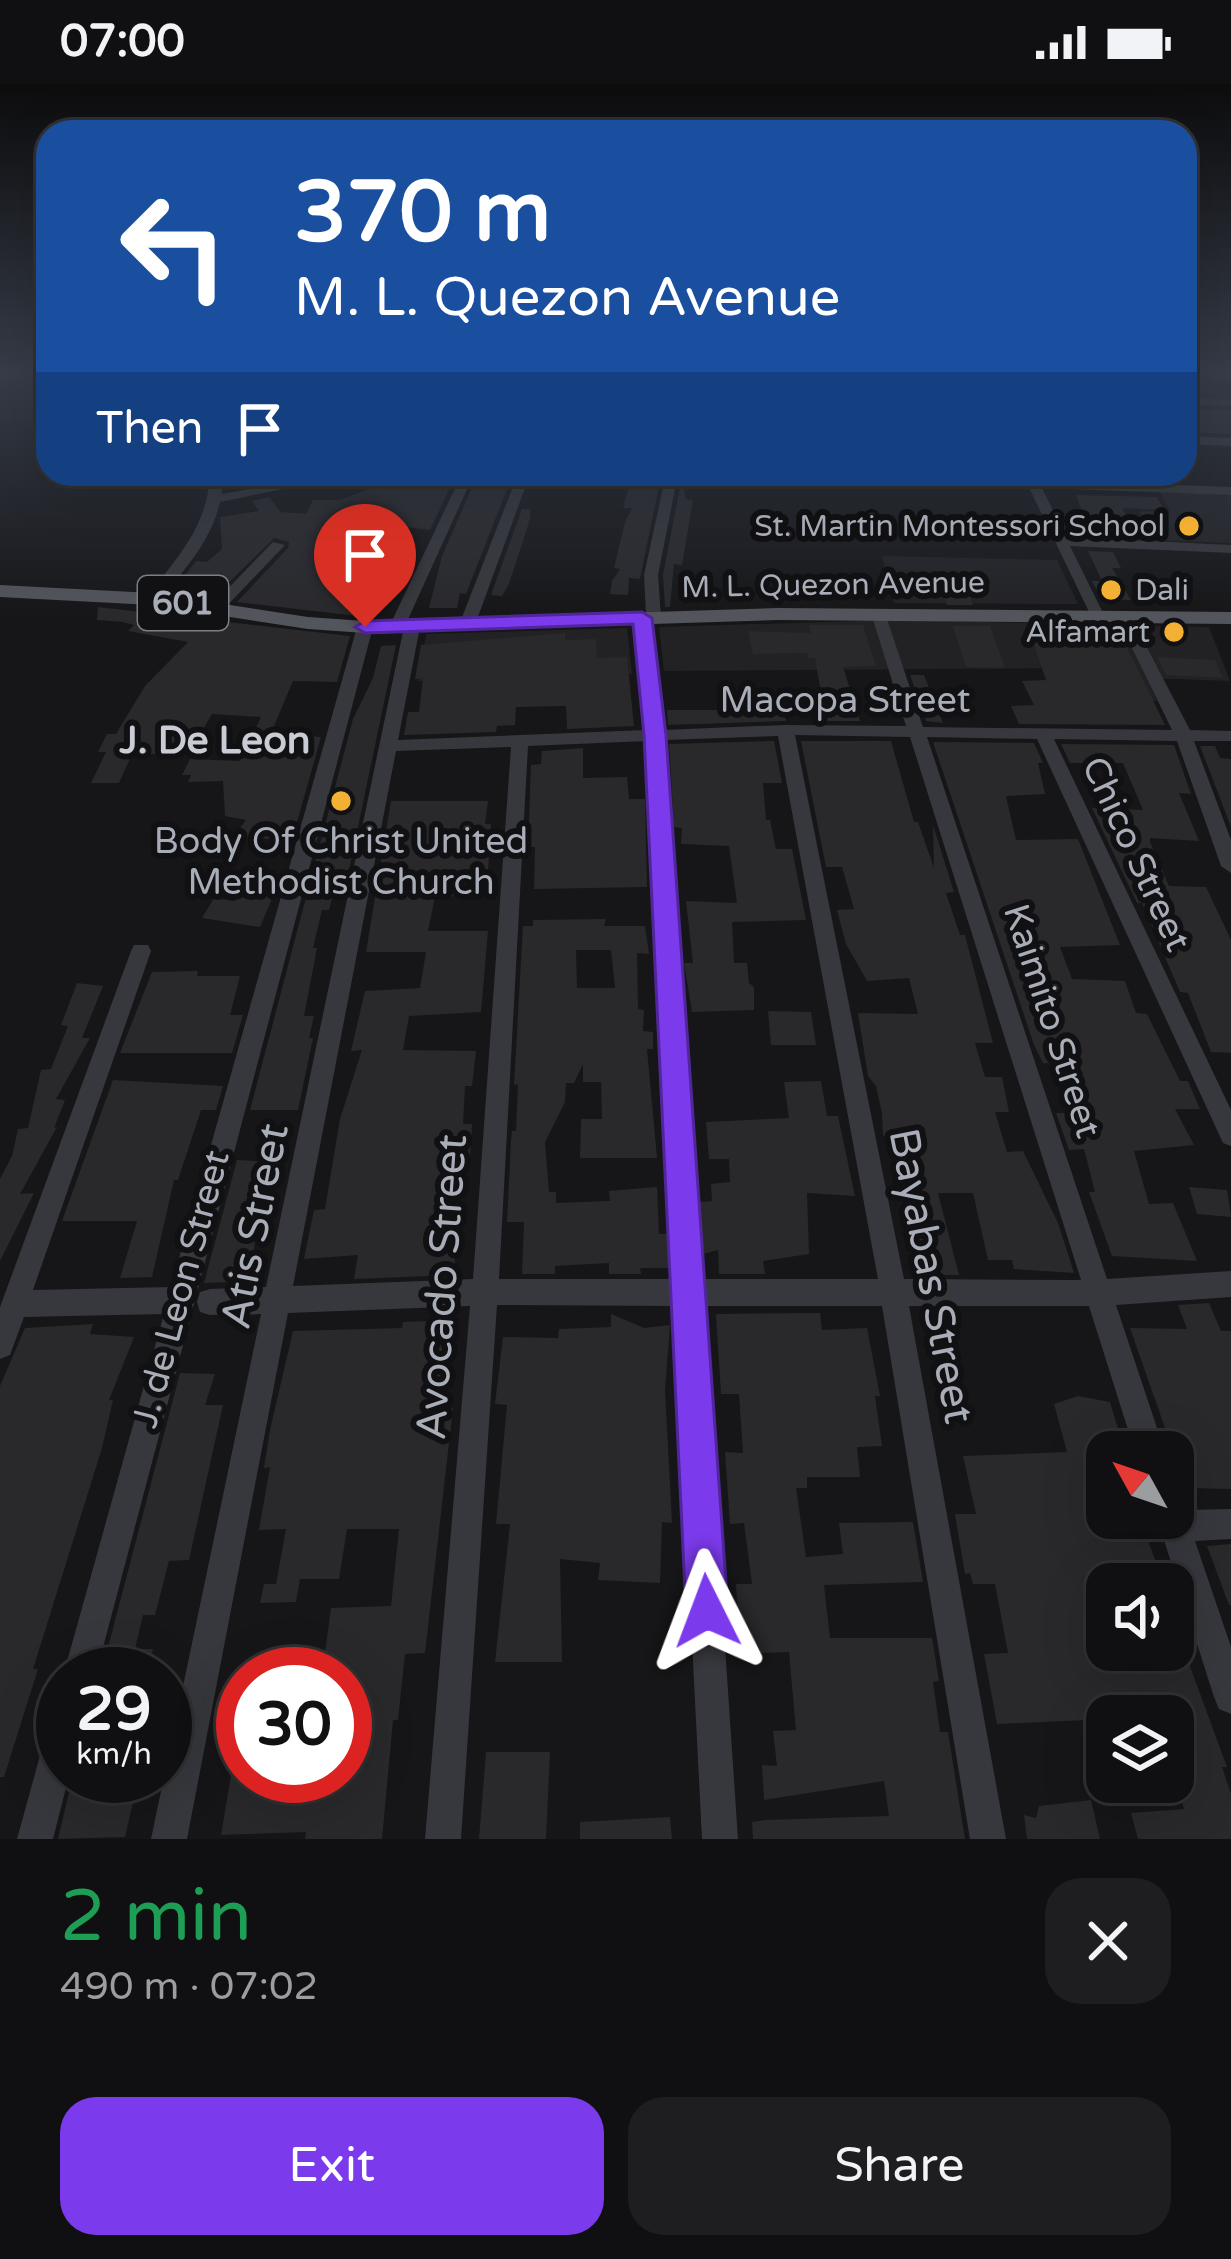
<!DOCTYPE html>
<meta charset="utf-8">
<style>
:root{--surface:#101012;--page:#1e1e20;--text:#f1f3f6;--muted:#9c9d9f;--line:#303032;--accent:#7c3aed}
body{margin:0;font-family:"Varela Round",sans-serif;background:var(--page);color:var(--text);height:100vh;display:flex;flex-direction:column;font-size:45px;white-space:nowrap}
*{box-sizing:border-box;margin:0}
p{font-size:39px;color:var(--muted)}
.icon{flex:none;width:66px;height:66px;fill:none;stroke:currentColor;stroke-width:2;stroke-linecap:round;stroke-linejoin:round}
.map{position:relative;height:1755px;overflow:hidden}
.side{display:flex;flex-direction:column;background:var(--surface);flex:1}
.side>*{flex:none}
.banner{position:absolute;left:36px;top:36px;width:1161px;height:366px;border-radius:36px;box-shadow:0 12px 48px #0002,0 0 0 3px var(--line);background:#1a4fa0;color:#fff;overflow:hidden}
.needle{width:78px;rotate:310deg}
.controls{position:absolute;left:1086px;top:1347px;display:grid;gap:24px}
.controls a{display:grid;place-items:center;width:108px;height:108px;border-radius:24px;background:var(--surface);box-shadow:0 12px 48px #0002,0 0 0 3px var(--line);font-size:60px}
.speed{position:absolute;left:36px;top:1563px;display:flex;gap:24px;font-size:60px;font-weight:700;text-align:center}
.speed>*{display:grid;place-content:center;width:156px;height:156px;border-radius:50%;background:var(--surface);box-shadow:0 12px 48px #0002,0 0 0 3px var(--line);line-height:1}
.speed small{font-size:30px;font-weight:400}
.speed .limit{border:18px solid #d22;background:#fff;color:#111}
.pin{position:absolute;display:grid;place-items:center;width:102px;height:102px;color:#fff;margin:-123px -51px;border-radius:50% 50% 50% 0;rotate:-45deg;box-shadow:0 0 12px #0007}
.pin .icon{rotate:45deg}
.me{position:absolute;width:132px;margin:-66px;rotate:357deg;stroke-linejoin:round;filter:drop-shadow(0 0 9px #0008)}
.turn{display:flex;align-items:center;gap:42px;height:252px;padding:0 60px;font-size:54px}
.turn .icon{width:156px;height:156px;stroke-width:2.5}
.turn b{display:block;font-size:84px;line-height:102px}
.then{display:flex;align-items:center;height:114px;padding:0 60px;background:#0003;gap:24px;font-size:45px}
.round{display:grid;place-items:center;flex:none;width:126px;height:126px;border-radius:36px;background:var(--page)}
.headline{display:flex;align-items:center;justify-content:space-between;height:204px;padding:0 60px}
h1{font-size:72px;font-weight:600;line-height:90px;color:#1e9e55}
.button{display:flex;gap:24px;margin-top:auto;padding:24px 60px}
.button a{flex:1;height:138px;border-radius:36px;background:var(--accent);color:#fff;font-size:48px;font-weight:600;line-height:138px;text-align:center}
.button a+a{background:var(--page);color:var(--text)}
.status{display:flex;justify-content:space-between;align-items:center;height:84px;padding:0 60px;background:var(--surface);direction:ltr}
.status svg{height:33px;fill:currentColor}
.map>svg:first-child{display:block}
.built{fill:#222225}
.building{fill:#29292c;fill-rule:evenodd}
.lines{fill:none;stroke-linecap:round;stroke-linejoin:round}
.minor{fill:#37383d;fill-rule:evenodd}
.major{fill:#53555c;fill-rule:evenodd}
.route{fill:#7c3aed;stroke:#51269a;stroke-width:3}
.poi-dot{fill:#f2b134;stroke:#111113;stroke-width:4.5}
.labels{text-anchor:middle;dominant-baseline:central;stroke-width:12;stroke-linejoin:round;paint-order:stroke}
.far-poi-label{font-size:30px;fill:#a8adb8;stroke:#111113;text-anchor:end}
.far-street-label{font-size:30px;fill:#a8adb8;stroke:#111113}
.shield{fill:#111113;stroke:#7b7e86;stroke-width:3}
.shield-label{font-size:33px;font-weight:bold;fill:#a8adb8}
.street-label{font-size:36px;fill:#a8adb8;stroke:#111113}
.poi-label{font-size:36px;fill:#a8adb8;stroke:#111113}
.neighbourhood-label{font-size:39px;font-weight:bold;fill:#c9ccd4;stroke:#111113}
.near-street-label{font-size:42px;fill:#a8adb8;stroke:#111113}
</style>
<div class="status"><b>07:00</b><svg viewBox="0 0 49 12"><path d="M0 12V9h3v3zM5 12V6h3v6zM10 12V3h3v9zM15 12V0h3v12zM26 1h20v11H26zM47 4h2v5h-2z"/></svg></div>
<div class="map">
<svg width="1231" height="1755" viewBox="0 0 1231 1755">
<rect width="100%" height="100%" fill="#161618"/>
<!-- built -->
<g class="built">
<path d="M1160,408L1231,411V459L1154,456L1139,427L1170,428Z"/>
<path d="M882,472L1057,476L1078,520L894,519Z"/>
<path d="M893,536L1209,543L1230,597L1147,594L1157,617L1087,613L1076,584L664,587L659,543Z"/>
<path d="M627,544L632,590L418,597L426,550Z"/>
</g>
<!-- building -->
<g class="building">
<path d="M1185,325L1231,326V350L1185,348Z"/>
<path d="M428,390L455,393L430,446L406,443L401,462H395L386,485H380L357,532L237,518L288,464L289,458L274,454L213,514L172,508L196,477L207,478L222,465L220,433L259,427L252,417L269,413L281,428L306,430L313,416H340L403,392L419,399Z"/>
<path d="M478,390H513L466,510L460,509L457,524H429L442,472Z"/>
<path d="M632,390L661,392L640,495L629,494L628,511L610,510L612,497L620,485L614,484L625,438L632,424H623Z"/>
<path d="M682,393L686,415L693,416L682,481L674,480L670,523H665L663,491Z"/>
<path d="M1076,411L1157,413L1164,426L1122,424L1137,452L1090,450Z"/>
<path d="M522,425H530V435L509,500L502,512L491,511Z"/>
<path d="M1088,467L1113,468L1121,484H1112L1131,516L1101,515L1092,497H1102Z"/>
<path d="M933,491H962L973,521H947Z"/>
<path d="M98,523L350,552L337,598L293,597L271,649L321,653L292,756L234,753L246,736L225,732L223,697L188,698L191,691H182L190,675L240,677L261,633L212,630L189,670H132L119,699H91L106,668H98L107,650H116L145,602L188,558L128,547L134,541L123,538L97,536Z"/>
<path d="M809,541H863L876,582L843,583L860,637H826L815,574H808L807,569L753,570L748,547L811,549Z"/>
<path d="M953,542H990L1005,584L966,583Z"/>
<path d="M1059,543H1117L1165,641L1019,640L1011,622L1034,621L1022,597L1046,596L1031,553L1063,554Z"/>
<path d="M565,549V556L596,555L597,574L627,573L634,642L567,645L566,622L516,623L515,641L497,642L496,648L404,651L408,628H419L423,594L415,595L421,561Z"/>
<path d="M396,561L344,810H333L329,826H322L313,864H317L304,932H314L309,954H313L298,1026H250L353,635L373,594L381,562Z"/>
<path d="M1157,573L1215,576L1223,594L1166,591Z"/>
<path d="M910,591H924L943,639L926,637Z"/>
<path d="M667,626H784L786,637L668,641Z"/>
<path d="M774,657L782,699H763L766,736H770L776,765H792L806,836L732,838L734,879H747L749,899L754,903V926L692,928L684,879H693L686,817L737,819L729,762L681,760L682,744L674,743L669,660Z"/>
<path d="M801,657H891L914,738H918L934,784L933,741L954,808L946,809L960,851H965L993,959H975L985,993H1002L1009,1028H995L1007,1068L1023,1067L1058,1139L1074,1189L1014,1185L1012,1176H988L973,1109H938L959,1191H914L889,1052H883L882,1029L876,1002L868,992L858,929L918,930L909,894L867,897L846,860L837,826L854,825L842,783H826Z"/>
<path d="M933,658L1034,659L1043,679H1038L1045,710L1006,712L1016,756L1078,755L1120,861L1060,863L1072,895L1125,897L1136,929L1147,930L1180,997H1188L1200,1025H1175L1194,1061L1134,1067L1149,1120L1173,1119L1197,1177L1112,1172L1089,1108H1095L1084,1065L1069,1066L1056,1029H1086L1070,979H1043L1034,961Z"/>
<path d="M1061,660L1174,661L1191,710L1179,709L1199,757L1150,754V758L1169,802L1206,803L1231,856V969L1211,968L1188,909L1180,908L1142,819H1137L1092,724L1143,726L1123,679H1070Z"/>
<path d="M1200,662H1215L1220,674L1231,675V743Z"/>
<path d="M583,664V694L627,693L629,715H645L647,803L534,805L535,763H529V735L531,681L541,680L542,667Z"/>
<path d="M391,717H488L485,740H491L488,787H492L487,811L435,813L428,847H488L481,928L409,932L403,966L476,967L472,1002H465L463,1040H472L470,1076L465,1077L459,1114L454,1191L354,1195L358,1171L304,1175L314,1126L325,1125L340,1035L362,966L351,967L365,907L420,904L426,868H366Z"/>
<path d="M256,785L283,789L260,843L202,834L214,814L235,817Z"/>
<path d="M606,835L604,842H645L649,870L637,869L638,925L644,926L643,947L653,948V965H647L657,1074H580L581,1035H602L601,998H583V980L574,999H566L565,1018L545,1058L549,1108H556V1119L610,1117L609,1107L657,1103L659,1150H667L669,1184H640L641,1190H609V1179L555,1182V1190H522L524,1138H507L511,1057L512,1047H516L518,1000L514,1001L523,842H533V836ZM576,866H611L615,904H577Z"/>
<path d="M198,887L197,892H240L230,931H243L232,969H120L152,888Z"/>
<path d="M77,899L103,902L82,954H90L56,1015L65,1016L54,1044L57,1043L20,1110L34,1109L0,1177V1095L12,1072L18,1045L28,1044L41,986L51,985L68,942L61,941Z"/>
<path d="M768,927L811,928L816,961H771Z"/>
<path d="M113,996L223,1002L216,1026H201L178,1096H174L152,1193L120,1194L137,1137H62Z"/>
<path d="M821,997L827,1032H838L855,1112L807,1109L809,1170L763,1177L765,1190H719L718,1166L703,1170L699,1118L712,1117L711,1100L730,1098L729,1075H709L706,1038L789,1034L784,998Z"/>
<path d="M237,1076L272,1078L257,1126L254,1169H264L257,1197L204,1199Z"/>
<path d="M1189,1103L1227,1106L1231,1133L1197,1130Z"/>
<path d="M1209,1219L1221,1247H1231V1405L1186,1404L1130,1244L1187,1245L1178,1221Z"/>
<path d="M820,1229L822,1246L867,1244L880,1312H875L882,1362L857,1363L860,1393H807V1404H796L806,1473L843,1470L839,1439L913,1438L923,1498L824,1501L830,1554H932L939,1597L933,1598L940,1648H948L965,1755H753L752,1738L765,1736L889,1732L884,1697L764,1716L762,1681L777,1682L773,1647L796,1646L789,1568L740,1570L736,1500H752L744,1439L730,1440L725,1368L743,1369L739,1310H721L716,1230Z"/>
<path d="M611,1230L644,1244L670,1241L665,1306L672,1439L662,1438L660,1499L598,1496L600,1479L560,1475L562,1578H495L510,1440H496L507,1321L495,1320L503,1253L558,1254L559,1245L611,1243Z"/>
<path d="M456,1236L455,1260H445L440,1324H453L425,1569L405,1570L398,1636H393L382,1755H305L306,1748L221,1751L231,1692H345V1590H322L331,1524L391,1522L399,1445H347L339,1495H300L296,1518L260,1519L264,1500H276L286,1445L259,1446L270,1383L264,1384L270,1346L293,1247L402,1244L403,1238Z"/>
<path d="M93,1240L90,1250L134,1253L109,1316H113L102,1364L33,1585H38L4,1693H0V1302L25,1244Z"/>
<path d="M180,1289L215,1290L205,1321H223L189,1476L169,1477L155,1531H143L135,1565H153L147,1590H101Z"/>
<path d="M1078,1312L1110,1318L1123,1361L1107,1359V1438H1141L1164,1500H1107V1567L1184,1566L1227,1683H1222L1231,1710V1755H1138L1131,1729L1184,1725L1173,1683V1632L997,1640L984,1570L1008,1569L995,1500H973L970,1489L965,1490L955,1430H976L963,1372L1067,1368L1054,1320Z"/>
<path d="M1231,1460V1521H1229L1207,1462Z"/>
<path d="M486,1668H550L546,1755H479Z"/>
<path d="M73,1692H139L125,1753L58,1755Z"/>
<path d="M1091,1716L1100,1755H1027L1024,1731L1036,1734L1039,1722Z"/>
<path d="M670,1733L672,1755H580V1738Z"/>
</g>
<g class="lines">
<!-- minor -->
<g class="minor">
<path d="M1185,314L1231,316V322L1185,320Z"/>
<path d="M1185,352L1231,354V362L1185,360Z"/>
<path d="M210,390H222V410L329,390H355L220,418C211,458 183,488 157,518H147L145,515C176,475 208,443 210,390Z"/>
<path d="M462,390H474L405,542L412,538L420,543L398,656L646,646L635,534L646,531L644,491L666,390H678L658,491L661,533L650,536L663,646L785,641L906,642L871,529L878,525L885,529L923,643L1172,646L1116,531L1123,527L1130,531L1190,646L1231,647V657H1194L1231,756V789L1221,782L1177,657L1054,655L1231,1026V1062L1223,1059L1037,655L927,653L1107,1195L1231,1187V1213L1116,1221L1165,1368H1135L1089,1222H909L1006,1755H970L882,1222H702L738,1755H702L675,1222L497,1221L461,1755H425L470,1222L288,1229L187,1755H151L261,1230L210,1231L200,1228L197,1218L200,1208L210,1205L266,1203L404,543L397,548L389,543ZM795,651L910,653L1081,1196L904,1195ZM778,652L878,1195H700L664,656ZM647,657L674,1195H499L528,662ZM511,663L473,1195L293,1202L396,667Z"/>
<path d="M518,390H530L475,541L462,544L459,541Z"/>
<path d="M1035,390L1038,396L1231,403V411L1042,404L1066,453L1231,461V469L1070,462L1104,531L1092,534L1023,391Z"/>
<path d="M273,458L285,461L221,528H211V522Z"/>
<path d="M365,538L373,543L96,1590L63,1592L164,1230L24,1233L10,1271L0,1275V1223L131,867L134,861H148L151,867L33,1206L171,1203L357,543Z"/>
<path d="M1173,1419L1184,1426L1231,1425V1455L1195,1457L1231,1563V1630L1219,1625L1214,1613L1157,1434H1173Z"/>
<path d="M63,1633V1692H69L53,1755H17L46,1650L51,1638Z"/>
</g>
<!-- major -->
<path class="major" d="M0,501L152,509L308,533L365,537L778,524L1231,528V540L778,536L365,549L308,545L152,521L0,513Z"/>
</g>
<!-- sky -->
<linearGradient id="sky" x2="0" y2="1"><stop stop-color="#0c0c0d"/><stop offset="0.54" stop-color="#363c48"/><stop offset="1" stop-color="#363c48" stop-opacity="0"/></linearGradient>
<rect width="1231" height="534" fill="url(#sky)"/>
<!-- route -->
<path class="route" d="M642,528L652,534L666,651L728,1527L722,1542L707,1548L693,1542L686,1527L644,651L633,540L365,549L355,543L365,537Z"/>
<!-- markers -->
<g class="poi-dot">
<circle cx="1189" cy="442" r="12"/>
<circle cx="1111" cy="506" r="12"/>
<circle cx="1174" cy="548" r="12"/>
<circle cx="341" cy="717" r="12"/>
</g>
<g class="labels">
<!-- far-poi labels -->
<g class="far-poi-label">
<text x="1165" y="442">St. Martin Montessori School</text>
<text x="1135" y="506" text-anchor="start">Dali</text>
<text x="1150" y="548">Alfamart</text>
</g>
<!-- far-street labels -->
<g class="far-street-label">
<text transform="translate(833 501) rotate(-1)">M. L. Quezon Avenue</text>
</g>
<!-- shield labels -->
<rect class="shield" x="138" y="492" width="90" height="54" rx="9"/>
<g class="shield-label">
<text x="183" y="519">601</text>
</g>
<!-- street labels -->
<g class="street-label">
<text x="845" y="616">Macopa Street</text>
<text transform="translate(1136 770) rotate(65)">Chico Street</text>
<text transform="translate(1052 937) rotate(72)">Kaimito Street</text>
<text transform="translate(181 1205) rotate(-75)">J. de Leon Street</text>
</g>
<!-- poi labels -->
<g class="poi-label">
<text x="341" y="757">Body Of Christ United<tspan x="341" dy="41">Methodist Church</tspan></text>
</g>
<!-- neighbourhood labels -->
<g class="neighbourhood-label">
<text x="215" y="656">J. De Leon</text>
</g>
<!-- near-street labels -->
<g class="near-street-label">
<text transform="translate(255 1142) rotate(-79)">Atis Street</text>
<text transform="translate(931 1192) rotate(79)">Bayabas Street</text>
<text transform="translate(442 1203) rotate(-86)">Avocado Street</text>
</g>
</g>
</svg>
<div class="controls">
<a><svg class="needle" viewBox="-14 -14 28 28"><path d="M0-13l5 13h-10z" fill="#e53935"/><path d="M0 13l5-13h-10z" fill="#9c9d9f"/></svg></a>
<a><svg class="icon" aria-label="sound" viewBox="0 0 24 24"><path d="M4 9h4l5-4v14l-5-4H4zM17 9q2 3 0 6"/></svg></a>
<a><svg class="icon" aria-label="layers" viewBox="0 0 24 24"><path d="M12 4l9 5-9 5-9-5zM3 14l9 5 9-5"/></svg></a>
</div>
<div class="speed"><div>29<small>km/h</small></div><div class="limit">30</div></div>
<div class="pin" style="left:365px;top:543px;background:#d93025"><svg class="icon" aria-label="arrive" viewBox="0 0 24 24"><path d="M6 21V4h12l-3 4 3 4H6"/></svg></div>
<svg class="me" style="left:707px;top:1527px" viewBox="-20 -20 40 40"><path d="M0-17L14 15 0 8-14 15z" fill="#7c3aed" stroke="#fff" stroke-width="4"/></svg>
<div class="banner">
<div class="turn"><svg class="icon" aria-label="left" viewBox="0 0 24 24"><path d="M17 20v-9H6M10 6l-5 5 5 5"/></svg><div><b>370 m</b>M. L. Quezon Avenue</div></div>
<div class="then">Then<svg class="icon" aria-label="arrive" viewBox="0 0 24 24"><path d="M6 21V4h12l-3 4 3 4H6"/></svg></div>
</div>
</div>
<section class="side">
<div class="headline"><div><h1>2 min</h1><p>490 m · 07:02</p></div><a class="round"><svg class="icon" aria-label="close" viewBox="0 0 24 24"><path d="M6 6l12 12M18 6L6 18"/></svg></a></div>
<div class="button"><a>Exit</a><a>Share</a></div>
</section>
